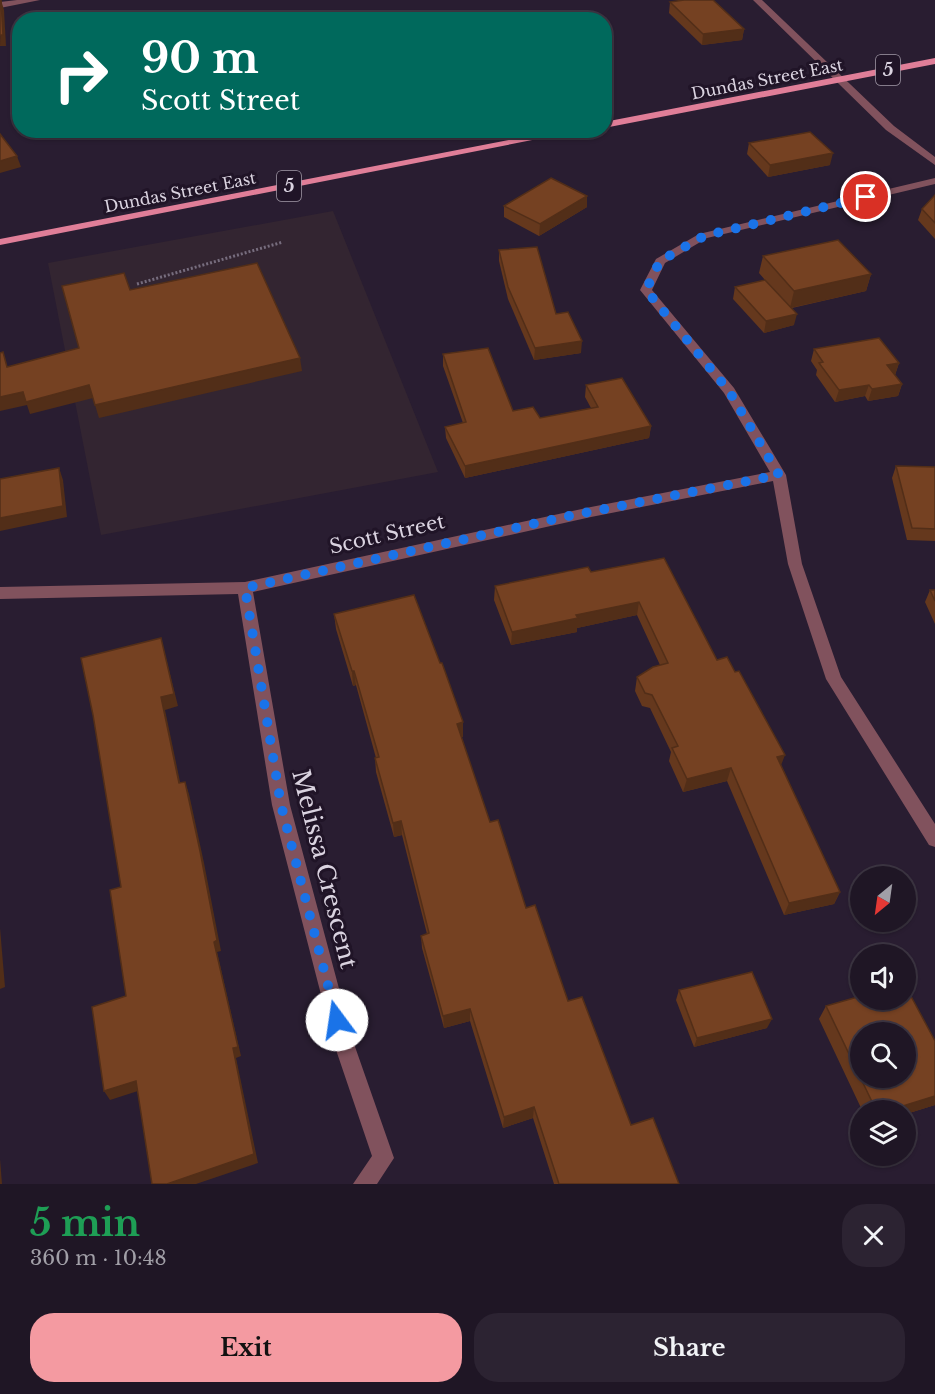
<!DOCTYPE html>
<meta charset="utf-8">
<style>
:root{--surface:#1f1625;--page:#2c2332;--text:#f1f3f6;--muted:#a19fa7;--line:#3c3542;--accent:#f49aa1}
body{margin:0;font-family:"Libre Baskerville",serif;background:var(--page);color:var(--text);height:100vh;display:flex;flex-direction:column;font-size:22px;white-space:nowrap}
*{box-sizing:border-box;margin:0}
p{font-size:20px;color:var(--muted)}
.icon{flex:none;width:33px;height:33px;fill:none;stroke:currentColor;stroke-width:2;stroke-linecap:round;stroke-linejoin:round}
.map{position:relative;height:1184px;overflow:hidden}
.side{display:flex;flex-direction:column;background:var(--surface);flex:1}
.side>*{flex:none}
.top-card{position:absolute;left:12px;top:12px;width:600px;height:126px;border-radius:24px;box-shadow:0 2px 4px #0004,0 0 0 2px var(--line);background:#00695c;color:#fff;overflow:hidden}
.needle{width:39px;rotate:209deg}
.fabs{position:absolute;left:850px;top:866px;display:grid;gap:12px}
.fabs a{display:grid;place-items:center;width:66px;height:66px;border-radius:50%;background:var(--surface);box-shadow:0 2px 4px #0004,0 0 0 2px var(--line);font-size:30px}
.pin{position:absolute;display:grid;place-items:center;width:51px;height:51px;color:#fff;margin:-26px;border:3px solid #fff;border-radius:50%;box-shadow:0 2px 6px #0007}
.me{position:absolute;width:66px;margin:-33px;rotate:346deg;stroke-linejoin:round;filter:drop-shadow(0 0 4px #0008)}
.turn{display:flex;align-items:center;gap:21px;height:126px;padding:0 30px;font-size:27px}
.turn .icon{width:78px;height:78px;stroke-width:2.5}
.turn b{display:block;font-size:42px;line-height:51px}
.round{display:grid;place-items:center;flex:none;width:63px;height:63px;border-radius:24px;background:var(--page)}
.headline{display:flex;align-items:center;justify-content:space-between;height:102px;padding:0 30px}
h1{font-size:36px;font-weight:700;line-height:45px;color:#1e9e55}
.action{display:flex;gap:12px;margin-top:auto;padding:12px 30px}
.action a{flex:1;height:69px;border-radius:24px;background:var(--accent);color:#111;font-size:24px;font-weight:700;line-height:69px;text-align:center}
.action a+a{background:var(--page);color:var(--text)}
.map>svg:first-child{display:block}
.commercial{fill:#332531}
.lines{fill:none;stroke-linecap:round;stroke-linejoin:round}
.path{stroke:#776d7e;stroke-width:3;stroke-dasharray:2 2;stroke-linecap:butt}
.minor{fill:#81525d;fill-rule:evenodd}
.major{fill:#e07e98;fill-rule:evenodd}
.wall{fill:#65381d}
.shaded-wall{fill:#522e18}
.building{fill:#754122;stroke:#522e18;stroke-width:1.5;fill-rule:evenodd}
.route{stroke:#1a73e8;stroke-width:10;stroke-dasharray:0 18}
.labels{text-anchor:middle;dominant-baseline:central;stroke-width:6;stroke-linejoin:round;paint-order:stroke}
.far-street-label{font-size:16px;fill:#dad3e0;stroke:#201427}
.shield{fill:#201427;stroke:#a29aa8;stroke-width:1.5}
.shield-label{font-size:18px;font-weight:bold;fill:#dad3e0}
.street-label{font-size:20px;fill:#dad3e0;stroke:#201427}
.near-street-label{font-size:24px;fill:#dad3e0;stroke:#201427}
</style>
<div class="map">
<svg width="935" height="1184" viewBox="0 0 935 1184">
<rect width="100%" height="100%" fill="#291d31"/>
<!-- commercial -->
<path class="commercial" d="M333,211L438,472L101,535L48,263Z"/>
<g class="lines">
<!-- path -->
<path class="path" d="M137,284L283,242"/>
<!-- minor -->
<g class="minor">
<path d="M17,0H40L0,8V2Z"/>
<path d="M753,0H762L894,126L935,157V165L886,130Z"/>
<path d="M935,178V184L707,238L665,263L652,290L734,388L786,475L802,564L841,677L935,824V847L929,845L826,679L788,564L773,481L591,517L253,592L290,805L353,1041L394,1158L377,1184H353L372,1156L333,1041L272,805L238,594L0,599V587L245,582L591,507L770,472L724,393L640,290L656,259L699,234Z"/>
</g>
<!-- major -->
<g class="major">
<path d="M935,58V64L604,128V122Z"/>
<path d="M560,130H583L0,245V239Z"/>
</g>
</g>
<!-- wall -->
<g class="wall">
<path d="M670,2L744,29L742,40L702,45L669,13Z"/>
<path d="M749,143L830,165L768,177L747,154Z"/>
<path d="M935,195V239L918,220L922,209Z"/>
<path d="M504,206L587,207L539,236L504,217Z"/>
<path d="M499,250L556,314L581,353L534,360L508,299L499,261Z"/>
<path d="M763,256L871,274L866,291L792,308L794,325L764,333L733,299L735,287L765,280L759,273Z"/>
<path d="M814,349L899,363L895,375L902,384L898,396L868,401L865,396L835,402L816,375L817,370L811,361Z"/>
<path d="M443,354L513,411L540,418L591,408L585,397L586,385L651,426L649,438L465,478L446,438L445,427L463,423L443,366Z"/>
<path d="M896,466L935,467V541L907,540L892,478Z"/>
<path d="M664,558L717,660L781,765L840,892L834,904L784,915L727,781L683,792L669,761L671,752L650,708L642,706L635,691L637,677L660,665L637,615L577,628V632L511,645L494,600L495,586L591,572Z"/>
<path d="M930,590H935V624L925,602Z"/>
<path d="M334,614L440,663L463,722V737H461L490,822L526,908L568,1001L631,1125L679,1184H554L533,1118L503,1128L470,1021L444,1028L422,948L421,936L427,934L402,835L394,837L376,772L375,758H376L356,685L353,686L336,629Z"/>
<path d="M679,990L767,1028L694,1047L676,1000Z"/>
<path d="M826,1006L935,1105L906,1114V1110H862L819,1019Z"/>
</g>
<!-- shaded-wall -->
<g class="shaded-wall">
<path d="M1,0L4,10L6,46H0Z"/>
<path d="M744,29L742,40L702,45L703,34Z"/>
<path d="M833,153L830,165L768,177L770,165Z"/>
<path d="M17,156L21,167L0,173V161Z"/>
<path d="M587,196V207L539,236L540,224Z"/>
<path d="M871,274L866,291L790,308L794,291Z"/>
<path d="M797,314L794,325L764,333L766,321Z"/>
<path d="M582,341L581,353L534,360L535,348Z"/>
<path d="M300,358L302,371L99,418L95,405Z"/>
<path d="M899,363L895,375L887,365Z"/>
<path d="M902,384L898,396L868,401L872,389Z"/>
<path d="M89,385L93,398L30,414L27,405L0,411V397L23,392Z"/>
<path d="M869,385L865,396L835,402L839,390Z"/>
<path d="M651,426L649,438L465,478V466Z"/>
<path d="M59,468L63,480L67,517L0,531V518Z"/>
<path d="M639,602L637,615L577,628V632L511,645L512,632L576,615Z"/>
<path d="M161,638L178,706L165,710L183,796L179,783L161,697Z"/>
<path d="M352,671H354L356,685L353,686Z"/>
<path d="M463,722V737L457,738V724Z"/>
<path d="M785,755L780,768L777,757Z"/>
<path d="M731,768L727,781L683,792L687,779Z"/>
<path d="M185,782L189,794L204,863L221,951L217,952L241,1056L236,1058L258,1163L196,1184H167L233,1048Z"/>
<path d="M401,821L402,835L394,837L393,823Z"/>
<path d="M840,892L834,904L784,915L789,903Z"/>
<path d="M0,928L5,987L0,989Z"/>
<path d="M470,1009V1021L444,1028L443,1016Z"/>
<path d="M772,1019L767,1028L694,1047L697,1038Z"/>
<path d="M136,1081L141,1090L110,1100L104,1091Z"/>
<path d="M935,1096V1105L906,1114V1110H890Z"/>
<path d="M534,1107L533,1118L503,1128L504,1117Z"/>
<path d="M0,1159L2,1184H0Z"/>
</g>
<!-- building -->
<g class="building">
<path d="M0,0H1L3,35H0Z"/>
<path d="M684,0H713L744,29L703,34L670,2Z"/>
<path d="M810,132L833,153L770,165L749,143Z"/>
<path d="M0,134L17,156L0,161Z"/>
<path d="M551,178L587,196L540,224L504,206Z"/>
<path d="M935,195V223L922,209Z"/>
<path d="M838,240L871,274L794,291L763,256Z"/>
<path d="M537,247L556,314L568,312L582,341L535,348L508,287L499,250Z"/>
<path d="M257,263L300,358L95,405L89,385L26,402L23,392L0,397V353L3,352L7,367L79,348L62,286L124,273L130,290Z"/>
<path d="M765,280L797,314L766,321L735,287Z"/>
<path d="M879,338L899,363L887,365L902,384L872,389L869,385L839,390L819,363L823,362L814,349Z"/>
<path d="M488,348L513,411L533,407L540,418L598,407L586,385L622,378L651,426L465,466L445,427L466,422L443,354Z"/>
<path d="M896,466L935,467V529L912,528Z"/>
<path d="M59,468L63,506L0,518V479Z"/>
<path d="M664,558L717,660L727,657L735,672L739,671L785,755L777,757L840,892L789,903L731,768L687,779L672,748L678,746L652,695L645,693L637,677L653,667L668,663L639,602L576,615L578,618L512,632L495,586L588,567L591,572Z"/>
<path d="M930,590H935V601Z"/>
<path d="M414,595L440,663H442L463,722L457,724L490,822L498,820L526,908L535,905L568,1001L582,997L631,1125L653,1118L679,1184H559L534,1107L504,1117L470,1009L443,1016L421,936L429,933L401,821L393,823L375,758L379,757L354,671H352L334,614Z"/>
<path d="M161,638L174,694L161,697L179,783L185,782L200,851L217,940L214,942L238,1047L233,1048L254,1154L167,1184H152L136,1081L104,1091L92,1007L126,996L110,890L121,887L93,715L81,658Z"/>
<path d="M752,972L772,1019L697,1038L679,990Z"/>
<path d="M906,987L935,1041V1096L890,1110H876L826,1006L861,996V999H906ZM861,1032H906V1077H861Z"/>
</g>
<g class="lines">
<!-- route -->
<path class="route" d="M337,1020L281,805L245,588L569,516L779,475L729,391L646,290L660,261L704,236L866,197"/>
</g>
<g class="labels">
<!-- far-street labels -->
<g class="far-street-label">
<text transform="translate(767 79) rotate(-11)">Dundas Street East</text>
<text transform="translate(180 192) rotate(-11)">Dundas Street East</text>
</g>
<!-- shield labels -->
<g class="shield">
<rect x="876" y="55" width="24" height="30" rx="4.5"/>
<rect x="277" y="171" width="24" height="30" rx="4.5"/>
</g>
<g class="shield-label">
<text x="888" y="70">5</text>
<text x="289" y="186">5</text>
</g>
<!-- street labels -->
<g class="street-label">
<text transform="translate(387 534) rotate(-13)">Scott Street</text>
</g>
<!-- near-street labels -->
<g class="near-street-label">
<text transform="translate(325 869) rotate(76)">Melissa Crescent</text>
</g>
</g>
</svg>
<div class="fabs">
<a><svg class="needle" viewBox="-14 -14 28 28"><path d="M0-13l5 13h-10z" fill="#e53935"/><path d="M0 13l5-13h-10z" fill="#a19fa7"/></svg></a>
<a><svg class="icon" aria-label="sound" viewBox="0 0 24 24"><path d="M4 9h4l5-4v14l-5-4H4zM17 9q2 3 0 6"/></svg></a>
<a><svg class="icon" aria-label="search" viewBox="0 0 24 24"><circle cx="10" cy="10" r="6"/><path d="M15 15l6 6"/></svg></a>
<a><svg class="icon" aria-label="layers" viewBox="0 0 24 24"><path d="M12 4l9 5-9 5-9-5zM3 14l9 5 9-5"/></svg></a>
</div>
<div class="pin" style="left:866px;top:197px;background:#d93025"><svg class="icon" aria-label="arrive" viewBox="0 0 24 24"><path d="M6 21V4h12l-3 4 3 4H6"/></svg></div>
<svg class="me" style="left:337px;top:1020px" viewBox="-20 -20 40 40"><circle r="19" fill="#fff"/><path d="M0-13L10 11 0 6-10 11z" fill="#1a73e8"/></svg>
<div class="top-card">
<div class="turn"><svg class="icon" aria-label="right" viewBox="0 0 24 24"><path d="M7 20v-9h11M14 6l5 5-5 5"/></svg><div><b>90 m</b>Scott Street</div></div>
</div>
</div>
<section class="side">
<div class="headline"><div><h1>5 min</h1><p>360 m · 10:48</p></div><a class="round"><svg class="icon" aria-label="close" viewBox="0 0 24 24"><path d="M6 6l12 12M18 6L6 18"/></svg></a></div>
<div class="action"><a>Exit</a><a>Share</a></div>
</section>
